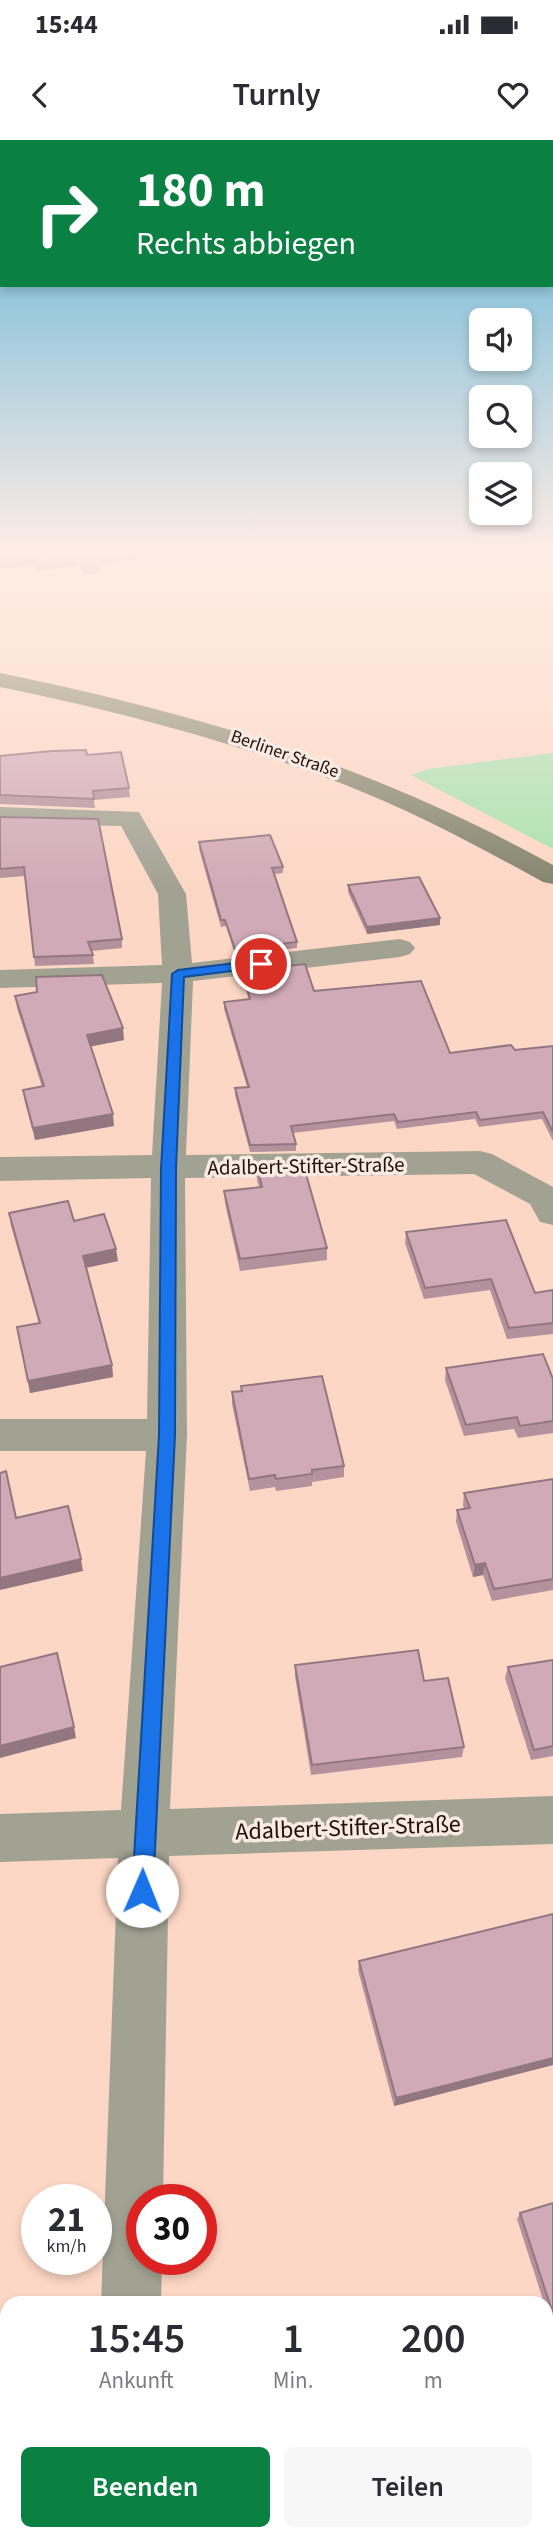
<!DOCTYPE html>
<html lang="de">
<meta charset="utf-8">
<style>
:root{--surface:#fff;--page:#f7f7f7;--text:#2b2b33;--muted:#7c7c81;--accent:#0b8043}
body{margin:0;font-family:"Source Sans 3",sans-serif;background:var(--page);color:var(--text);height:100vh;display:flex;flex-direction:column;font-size:26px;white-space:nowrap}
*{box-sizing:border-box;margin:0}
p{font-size:23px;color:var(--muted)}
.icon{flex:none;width:38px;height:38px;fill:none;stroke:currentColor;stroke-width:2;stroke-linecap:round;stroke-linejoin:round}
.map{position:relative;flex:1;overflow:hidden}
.side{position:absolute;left:0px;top:2156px;width:553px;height:245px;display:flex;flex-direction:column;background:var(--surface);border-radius:21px 21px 0 0;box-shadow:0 4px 10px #0003}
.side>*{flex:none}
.top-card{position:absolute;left:0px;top:0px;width:553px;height:147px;box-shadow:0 4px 10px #0003;background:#0b8043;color:#fff;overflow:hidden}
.buttons{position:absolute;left:469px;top:168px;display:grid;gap:14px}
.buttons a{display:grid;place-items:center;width:63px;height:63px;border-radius:10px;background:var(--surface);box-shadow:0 4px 10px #0003;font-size:35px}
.speed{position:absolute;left:21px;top:2044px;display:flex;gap:14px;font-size:35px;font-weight:700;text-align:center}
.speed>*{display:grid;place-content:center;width:91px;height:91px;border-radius:50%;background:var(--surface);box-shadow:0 4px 10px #0003;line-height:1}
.speed small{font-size:18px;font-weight:400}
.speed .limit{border:10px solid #d22;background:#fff;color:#111}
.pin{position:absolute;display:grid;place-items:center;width:60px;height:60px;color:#fff;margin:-30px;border:4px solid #fff;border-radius:50%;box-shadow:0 2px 7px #0007}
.me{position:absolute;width:77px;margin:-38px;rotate:1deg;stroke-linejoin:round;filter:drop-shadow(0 0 5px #0008)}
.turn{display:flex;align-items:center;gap:24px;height:147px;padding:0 21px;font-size:32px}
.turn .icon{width:91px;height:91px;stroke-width:2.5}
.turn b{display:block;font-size:49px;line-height:60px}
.eta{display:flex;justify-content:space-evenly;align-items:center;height:119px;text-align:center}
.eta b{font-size:42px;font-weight:600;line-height:49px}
.button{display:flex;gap:14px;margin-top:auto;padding:14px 21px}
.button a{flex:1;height:80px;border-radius:10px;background:var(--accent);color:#fff;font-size:28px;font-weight:600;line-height:80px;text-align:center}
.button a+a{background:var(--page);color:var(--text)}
.status{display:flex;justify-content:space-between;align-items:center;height:49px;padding:0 35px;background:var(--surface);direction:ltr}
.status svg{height:19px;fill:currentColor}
header{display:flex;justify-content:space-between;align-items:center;height:91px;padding:0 21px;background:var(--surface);font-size:32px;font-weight:600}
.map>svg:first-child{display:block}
.green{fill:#a9e2ae}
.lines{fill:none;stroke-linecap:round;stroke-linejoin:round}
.street{fill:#a2a293;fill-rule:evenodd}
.secondary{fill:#83846d;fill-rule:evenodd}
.wall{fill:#b4929d}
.shaded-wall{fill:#927780}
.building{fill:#d1aab7;stroke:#927780;stroke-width:2}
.route{fill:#1a73e8;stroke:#114b97;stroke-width:2}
.labels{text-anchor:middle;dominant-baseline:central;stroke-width:7;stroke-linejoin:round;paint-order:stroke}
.far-street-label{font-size:18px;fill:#1f130c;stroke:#f9eae3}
.street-label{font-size:21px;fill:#1f130c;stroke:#f9eae3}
.near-street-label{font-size:24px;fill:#1f130c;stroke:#f9eae3}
</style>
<div class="status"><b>15:44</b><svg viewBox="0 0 49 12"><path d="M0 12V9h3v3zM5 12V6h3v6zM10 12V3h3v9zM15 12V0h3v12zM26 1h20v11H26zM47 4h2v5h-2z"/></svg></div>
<header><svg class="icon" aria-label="back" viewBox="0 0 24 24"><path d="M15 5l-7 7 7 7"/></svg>Turnly<svg class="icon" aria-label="heart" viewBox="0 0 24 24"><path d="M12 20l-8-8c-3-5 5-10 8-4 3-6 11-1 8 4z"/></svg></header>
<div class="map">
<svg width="553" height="2401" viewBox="0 0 553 2401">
<rect width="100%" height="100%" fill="#fdd7c5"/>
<!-- green -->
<path class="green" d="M553,613V709L411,635L428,629Z"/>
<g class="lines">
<!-- street -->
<g class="street">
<path d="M72,413H92L101,430L98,434H84Z"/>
<path d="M0,667L139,672L186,754L192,823L400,799L410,802L415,808L410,814L400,817L193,841L186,1015L480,1011L492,1014L553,1047V1085L540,1082L530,1064L474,1034L185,1038L187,1295L170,1669L553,1656V1704L169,1716L163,2060H142V2119H162L161,2163H101L118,1718L0,1722V1674L121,1670L146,1311H0V1279H147L151,1038L0,1041V1017L152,1015L162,843L0,848V830L162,825L158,754L121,686L0,683Z"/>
<rect x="92" y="2394" width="66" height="7"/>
</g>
<!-- secondary -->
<path class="secondary" d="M0,533C200,574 373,626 553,725V744L543,742C478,706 412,671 343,644C231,601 117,571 0,547Z"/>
</g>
<!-- wall -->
<g class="wall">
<path d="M94,413H131V420L101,424Z"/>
<path d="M87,615L129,648L130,657L94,660L95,668L0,664V616Z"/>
<path d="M0,677L122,799V808L92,811L94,824L35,826L25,736L0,738Z"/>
<path d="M199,702L283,727V733L275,734L297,802V808L235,815L226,786L221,787L199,709Z"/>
<path d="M348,745L440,785L367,794L348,752Z"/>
<path d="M242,831L314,851L450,913L515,910L553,906V1001L542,979L479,987L475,979L397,989L394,981L293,993L296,1004V1011L250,1012L235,955V948L247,947L224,869V862L249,859L242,838Z"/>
<path d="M15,856L124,900L91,906L114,986L35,1000L25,962L23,950L42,947L17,868Z"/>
<path d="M257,1027L327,1108V1120L240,1131L225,1063L224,1051L259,1047L257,1040Z"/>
<path d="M9,1073L74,1081L118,1121L86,1128L112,1225L113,1237L30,1253L17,1187L39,1183L11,1086Z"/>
<path d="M406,1092L535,1153L553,1150V1194L507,1199L490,1150L424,1159L405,1103Z"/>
<path d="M446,1228L553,1239V1293L518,1298L514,1289L464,1296L445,1240Z"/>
<path d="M241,1246L344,1326V1337L312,1342V1346L276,1351L275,1347L250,1351L232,1264V1252L241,1251Z"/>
<path d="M553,1339V1450L492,1461L483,1435L473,1437L456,1382L457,1370L464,1369L463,1365L464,1353Z"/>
<path d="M553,1520V1616L531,1620L505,1538L508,1527Z"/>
<path d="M295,1525L464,1607L462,1617L311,1635L295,1536Z"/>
<path d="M553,1774V1925L394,1966L358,1830L359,1821Z"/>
<path d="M553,2063V2190L546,2168V2163H544L517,2079L520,2073Z"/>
</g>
<!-- shaded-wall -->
<g class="shaded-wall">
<path d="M112,413H131V420L101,424L100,414Z"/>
<path d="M32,416L33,425L0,429V419Z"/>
<path d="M76,417L77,426L36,431L35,422Z"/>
<path d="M440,778V785L367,794V787Z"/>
<path d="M123,888L124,900L88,907L87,895Z"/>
<path d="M113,974L114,986L35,1000L33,988Z"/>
<path d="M116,1109L118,1121L84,1128L83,1116Z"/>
<path d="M112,1225L113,1237L30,1253L28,1241Z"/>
<path d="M81,1419L83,1431L0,1450V1438Z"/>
<path d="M485,1423L483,1435L473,1437L475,1425Z"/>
<path d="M74,1587L76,1598L0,1618V1606Z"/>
<path d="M553,1918V1925L394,1966L396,1958Z"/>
</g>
<!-- building -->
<g class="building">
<path d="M0,413H73L76,417L35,422L32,416L0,419Z"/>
<path d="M86,610L87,615L121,612L129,648L93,651L94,659L0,655V616L52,611Z"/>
<path d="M0,677L98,679L122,799L88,802L93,815L34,817L24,727L0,729Z"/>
<path d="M270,695L283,727L272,728L297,802L235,809L225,780H221L199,702Z"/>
<path d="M419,737L440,778L367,787L348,745Z"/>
<path d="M305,824L314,851L421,841L450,913L511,905L515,910L553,906V992L543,972L480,980L476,972L398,982L394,974L291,986L296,1004L250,1005L235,948L249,947L224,862L250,859L242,831Z"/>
<path d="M102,835L123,888L87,895L113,974L33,988L23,950L44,946L15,856L37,852L36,837Z"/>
<path d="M257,1027H304L327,1108L240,1119L224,1051L262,1047Z"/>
<path d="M68,1061L74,1081L104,1074L116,1109L83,1116L112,1225L28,1241L17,1187L40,1183L9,1073Z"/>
<path d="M506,1080L535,1153L553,1150V1183L509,1188L491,1139L425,1148L406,1092Z"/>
<path d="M543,1214L553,1239V1281L520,1286L517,1277L466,1285L446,1228Z"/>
<path d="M322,1236L344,1326L312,1330V1334L276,1339L275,1335L249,1339L232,1252L242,1251L241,1246Z"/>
<path d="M6,1331L16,1378L68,1366L81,1419L0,1438V1333Z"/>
<path d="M553,1339V1439L494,1449L485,1423L475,1425L457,1370L470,1368L464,1353Z"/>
<path d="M418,1510L424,1541L448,1538L464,1607L312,1625L295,1525Z"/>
<path d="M57,1513L74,1587L0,1606V1527Z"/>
<path d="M553,1520V1606L534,1610L508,1527Z"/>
<path d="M553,1774V1918L396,1958L359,1821Z"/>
<path d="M553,2063V2174L520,2073Z"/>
<path d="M359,2394H474L475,2401H361Z"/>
</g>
<!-- sky -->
<linearGradient id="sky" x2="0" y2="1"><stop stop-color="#56b0d7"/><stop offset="0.55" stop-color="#feede5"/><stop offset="1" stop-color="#feede5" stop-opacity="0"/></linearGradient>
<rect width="553" height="749" fill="url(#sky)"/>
<!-- route -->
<path class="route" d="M261,820L265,821V827L184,837L176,1029L175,1295L153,1751L150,1758L142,1761L135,1758L132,1751L159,1295L161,1029L172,834L178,830Z"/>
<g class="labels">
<!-- far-street labels -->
<g class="far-street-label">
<text transform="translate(285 614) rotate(19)">Berliner Straße</text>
</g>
<!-- street labels -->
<g class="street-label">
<text transform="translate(306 1026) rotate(-1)">Adalbert-Stifter-Straße</text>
</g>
<!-- near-street labels -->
<g class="near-street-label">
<text transform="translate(348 1688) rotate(-2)">Adalbert-Stifter-Straße</text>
</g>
</g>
</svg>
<div class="buttons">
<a><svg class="icon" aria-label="sound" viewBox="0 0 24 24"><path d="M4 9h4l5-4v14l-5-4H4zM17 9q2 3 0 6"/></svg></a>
<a><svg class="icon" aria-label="search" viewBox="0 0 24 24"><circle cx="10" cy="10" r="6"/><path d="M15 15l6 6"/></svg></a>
<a><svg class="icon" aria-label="layers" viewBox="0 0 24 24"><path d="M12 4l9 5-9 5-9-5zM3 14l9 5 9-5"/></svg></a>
</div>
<div class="speed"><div>21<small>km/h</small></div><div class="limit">30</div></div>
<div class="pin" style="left:261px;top:824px;background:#d93025"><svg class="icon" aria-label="arrive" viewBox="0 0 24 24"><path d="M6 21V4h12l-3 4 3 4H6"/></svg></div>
<svg class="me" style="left:142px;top:1751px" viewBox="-20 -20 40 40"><circle r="19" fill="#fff"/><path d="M0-13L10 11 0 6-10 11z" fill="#1a73e8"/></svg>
<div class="top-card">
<div class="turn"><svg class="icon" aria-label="right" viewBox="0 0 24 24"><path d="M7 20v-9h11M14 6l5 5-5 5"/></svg><div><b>180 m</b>Rechts abbiegen</div></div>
</div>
<section class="side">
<div class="eta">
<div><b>15:45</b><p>Ankunft</p></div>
<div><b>1</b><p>Min.</p></div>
<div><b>200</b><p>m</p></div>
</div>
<div class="button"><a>Beenden</a><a>Teilen</a></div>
</section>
</div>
